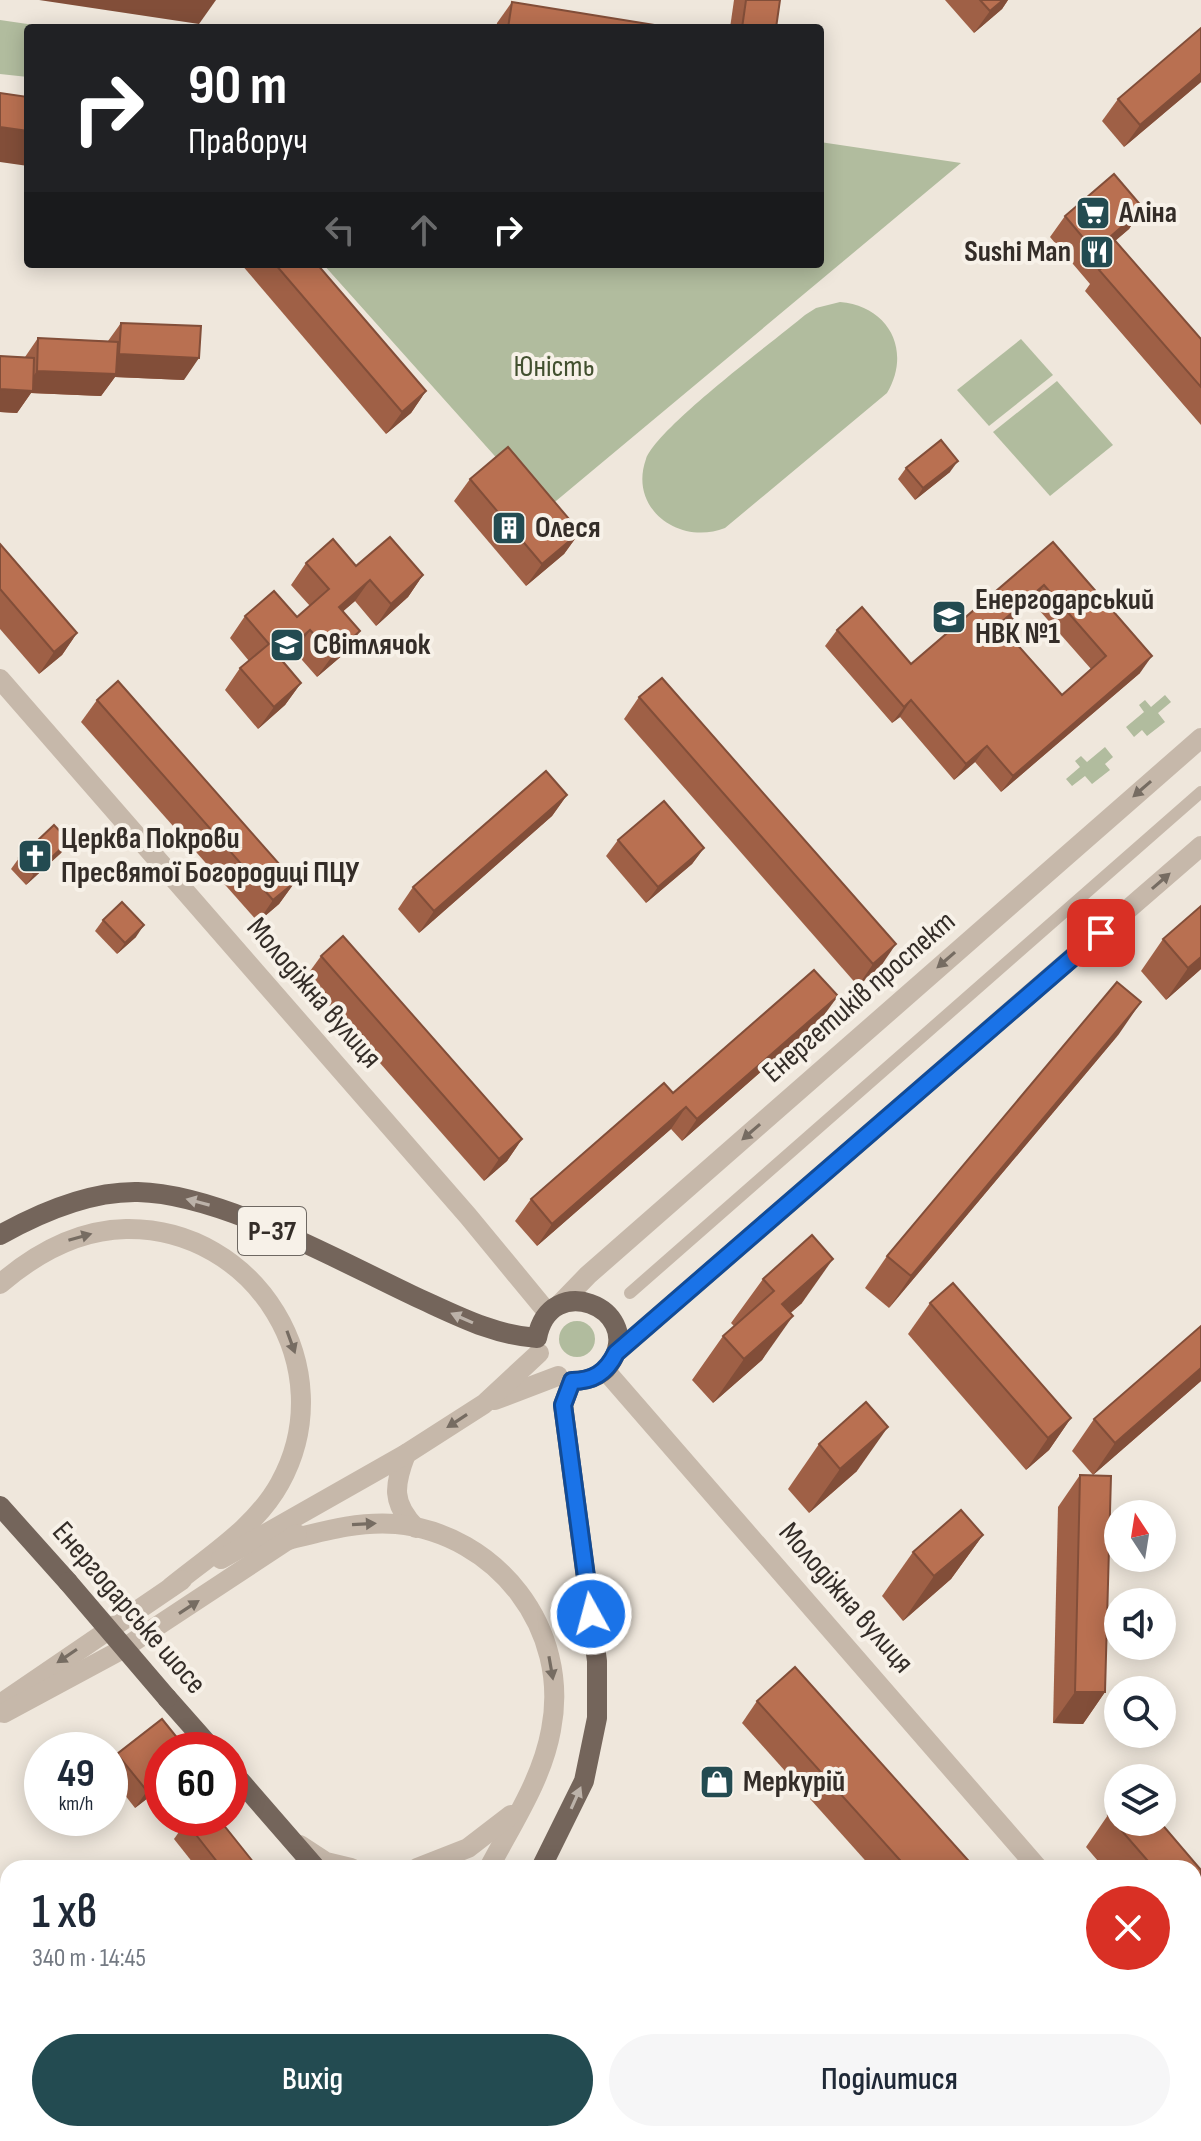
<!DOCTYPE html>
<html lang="uk">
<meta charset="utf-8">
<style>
:root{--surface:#fff;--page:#f6f6f7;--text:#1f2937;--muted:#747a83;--accent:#234b51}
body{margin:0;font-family:"Sofia Sans Condensed",sans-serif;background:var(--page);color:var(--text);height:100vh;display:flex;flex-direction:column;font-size:30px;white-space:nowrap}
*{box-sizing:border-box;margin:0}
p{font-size:26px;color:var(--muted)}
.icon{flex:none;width:44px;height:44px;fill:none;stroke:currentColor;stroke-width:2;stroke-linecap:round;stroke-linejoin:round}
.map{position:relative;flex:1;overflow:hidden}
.panel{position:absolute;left:0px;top:1860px;width:1202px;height:282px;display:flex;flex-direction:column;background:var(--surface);border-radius:24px 24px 0 0;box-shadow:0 4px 20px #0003}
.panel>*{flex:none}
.guide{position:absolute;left:24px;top:24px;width:800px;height:244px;border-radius:8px;box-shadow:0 4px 20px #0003;background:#202124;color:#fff;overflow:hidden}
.needle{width:52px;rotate:348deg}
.tools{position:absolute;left:1104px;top:1500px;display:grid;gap:16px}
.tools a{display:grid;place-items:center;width:72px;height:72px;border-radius:50%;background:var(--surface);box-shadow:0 4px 20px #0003;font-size:40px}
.speed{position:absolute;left:24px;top:1732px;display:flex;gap:16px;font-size:40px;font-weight:700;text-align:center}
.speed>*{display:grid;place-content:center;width:104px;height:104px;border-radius:50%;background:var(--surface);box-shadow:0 4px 20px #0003;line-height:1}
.speed small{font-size:20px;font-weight:400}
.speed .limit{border:12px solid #d22;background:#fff;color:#111}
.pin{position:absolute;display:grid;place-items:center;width:68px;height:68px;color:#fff;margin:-34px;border-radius:16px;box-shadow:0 4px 12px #0006}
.me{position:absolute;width:88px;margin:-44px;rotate:353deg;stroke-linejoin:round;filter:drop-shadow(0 0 6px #0008)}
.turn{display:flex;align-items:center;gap:28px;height:168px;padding:0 32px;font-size:36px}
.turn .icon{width:104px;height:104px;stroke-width:2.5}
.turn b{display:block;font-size:56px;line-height:68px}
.lanes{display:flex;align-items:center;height:76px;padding:0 32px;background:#0003;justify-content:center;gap:40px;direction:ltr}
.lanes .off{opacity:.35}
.round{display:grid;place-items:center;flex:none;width:84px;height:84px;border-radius:42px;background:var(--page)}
.overview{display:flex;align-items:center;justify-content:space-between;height:136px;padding:0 32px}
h1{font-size:48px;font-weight:600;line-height:60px}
.primary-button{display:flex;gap:16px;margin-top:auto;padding:16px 32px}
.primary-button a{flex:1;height:92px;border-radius:48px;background:var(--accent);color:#fff;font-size:32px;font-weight:600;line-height:92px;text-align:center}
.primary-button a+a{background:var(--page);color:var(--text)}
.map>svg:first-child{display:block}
.green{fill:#b1bc9e}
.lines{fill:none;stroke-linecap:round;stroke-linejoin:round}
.pedestrian{stroke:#c6b8aa;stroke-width:12}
.tertiary{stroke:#c6b8aa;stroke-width:20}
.primary{stroke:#74655b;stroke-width:20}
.primary-bridge{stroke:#74655b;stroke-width:20}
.wall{fill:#9f6046;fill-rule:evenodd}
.shaded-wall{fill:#824e39}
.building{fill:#b97051;stroke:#824e39;stroke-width:2;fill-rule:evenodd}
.oneway{fill:#766c62}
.oneway2{fill:#bcb2a9}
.route-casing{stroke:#114b97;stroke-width:20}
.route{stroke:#1a73e8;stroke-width:14}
.labels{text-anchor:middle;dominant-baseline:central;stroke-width:8;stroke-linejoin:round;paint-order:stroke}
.shield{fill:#f7f1e8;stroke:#6e6862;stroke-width:2}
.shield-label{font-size:28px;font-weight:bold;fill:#342d28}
.poi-label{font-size:30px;font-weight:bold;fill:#342d28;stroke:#f7f1e8;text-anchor:start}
.park-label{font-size:30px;fill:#42502f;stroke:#f7f1e8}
.street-label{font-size:30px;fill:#342d28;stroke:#f7f1e8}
</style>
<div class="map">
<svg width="1201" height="2141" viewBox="0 0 1201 2141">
<rect width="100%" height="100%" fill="#efe7dc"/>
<!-- green -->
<g class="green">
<path d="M0,20L55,28H28V77L0,74Z"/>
<path d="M820,142L961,163L544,511L323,264H820Z"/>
<path d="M840,302C889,306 912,351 887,393L725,528C680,546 628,509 646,459C657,428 774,341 805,315L816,308Z"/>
<path d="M1021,339L1053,375L989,426L957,390Z"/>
<path d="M1057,381L1113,445L1050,496L993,432Z"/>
<path d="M1165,695L1171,702L1158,713L1165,722L1147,736L1142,730L1134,737L1126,727L1144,712L1139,705L1145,700L1151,707Z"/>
<path d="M1105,747L1113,757L1105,764L1110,770L1092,784L1085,776L1072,786L1066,779L1080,767L1075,761L1081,756L1087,762Z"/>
<circle cx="577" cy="1339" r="18"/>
</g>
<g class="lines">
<!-- pedestrian -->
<path class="pedestrian" d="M630,1293L1201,792"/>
<!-- tertiary -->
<g class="tertiary">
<path d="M0,679L468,1216L548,1313"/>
<path d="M0,1284C36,1253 77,1230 126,1229C256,1227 343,1369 280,1483C256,1527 209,1556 171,1587"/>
<path d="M559,1305L588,1275L1201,738"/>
<path d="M616,1353L1201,846"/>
<path d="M605,1370L1038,1868"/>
<path d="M495,1400L558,1376"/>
<path d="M406,1454C394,1485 391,1503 416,1528"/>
<path d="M288,1540C324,1531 358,1521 396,1524C497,1534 571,1629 551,1730C542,1780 512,1824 489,1868"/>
<path d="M221,1559L406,1454L484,1404L539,1353"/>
<path d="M0,1704L182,1580"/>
<path d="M4,1713L121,1650L297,1534"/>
<path d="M300,1845L326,1862L351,1868"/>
<path d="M417,1868L468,1848L511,1815"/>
<path d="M1194,2057L1201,2066"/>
<path d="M380,2134L384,2141"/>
<path d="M514,2134L538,2141"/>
<path d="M460,2141L480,2134"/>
</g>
<!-- primary -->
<g class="primary">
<path d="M0,1235C41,1212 90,1191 138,1192C222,1194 339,1261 416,1297C456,1315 493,1335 537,1338C550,1270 641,1308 613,1359C604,1376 589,1381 572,1381L563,1405L597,1661V1718L584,1781L541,1868"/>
<path d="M0,1506L68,1582"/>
<path d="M167,1698L213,1750"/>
<path d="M230,1769L316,1868"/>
<path d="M544,2134L550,2141"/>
</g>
<!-- primary-bridge -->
<path class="primary-bridge" d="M68,1582L167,1698"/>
</g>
<!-- wall -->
<g class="wall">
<path d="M734,0H780L776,28H730Z"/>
<path d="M945,0H1008L1002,9L974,33Z"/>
<path d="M512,2L673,28H496L497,23Z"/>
<path d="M1201,82L1124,147L1102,121L1118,99Z"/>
<path d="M1143,208L1129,229L1115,241L1201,339V425L1085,291L1090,284L1050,237L1065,216Z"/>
<path d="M241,264H317L426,391L411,413L386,434Z"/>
<path d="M121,323L184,380L115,377L101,396L31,393L17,413L0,412V356L25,357L38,338L108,341Z"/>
<path d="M906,468L950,472L915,500L898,479Z"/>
<path d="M470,479L580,532L564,554L526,586L454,501Z"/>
<path d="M1053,542L1140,673L1001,792L975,762L954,780L900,717L892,723L825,646L837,630L911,664ZM1032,602L1091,669L1062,695L1003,628Z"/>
<path d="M0,544L77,633L62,655L39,674L0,629Z"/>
<path d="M306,563L356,566L423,575L408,597L376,626L355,601L343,611L345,653L317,677L295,652L283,662L301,683L285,705L258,729L225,690L240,668L249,661L230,638L245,616L297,617L310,606L291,585Z"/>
<path d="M639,697L881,966L858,986L624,719Z"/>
<path d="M97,700L295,882L279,904L258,922L81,722Z"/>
<path d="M567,795L552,816L419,933L398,909L413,887Z"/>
<path d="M618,840L704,848L692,864L646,903L606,856Z"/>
<path d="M69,841L61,853L26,885L11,869L19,858Z"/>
<path d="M1201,906V969L1166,1000L1141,971L1163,939Z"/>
<path d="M103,920L136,937L117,954L95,931Z"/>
<path d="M321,956L522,1139L507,1161L484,1181L305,978Z"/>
<path d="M822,1018L682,1141L671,1129L537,1246L515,1221L531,1199L673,1093Z"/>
<path d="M1119,1034L889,1308L865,1288L887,1256Z"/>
<path d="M763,1279L802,1303L790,1313L762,1360L713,1403L692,1380L723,1336L734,1326L731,1323Z"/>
<path d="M930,1303L1071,1418L1049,1450L1026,1470L908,1334Z"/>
<path d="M1201,1326V1381L1093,1475L1072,1451L1094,1419Z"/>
<path d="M819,1444L857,1471L809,1513L788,1489Z"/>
<path d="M1080,1475L1105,1692L1083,1724L1053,1723L1058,1507Z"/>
<path d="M983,1535L951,1579L903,1621L882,1596L913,1552Z"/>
<path d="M757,1701L975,1868H872L742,1723Z"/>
<path d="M117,1754L162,1787L135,1808L110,1776V1764Z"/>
<path d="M1108,1815L1201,1870V1980L1194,1972V1868H1104L1086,1847Z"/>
<path d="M186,1822L258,1868H197L174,1839Z"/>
<path d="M8,1881V1934L0,1926V1888Z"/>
<path d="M306,2134H378L383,2141H311Z"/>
</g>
<!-- shaded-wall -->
<g class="shaded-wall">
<path d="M39,0H216L199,24Z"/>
<path d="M1003,0H1008L1002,9L974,33L990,11Z"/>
<path d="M1201,73V82L1124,147L1140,125Z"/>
<path d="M0,127L28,131V166L0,162Z"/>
<path d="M1143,208L1129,229L1096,257L1111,236Z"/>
<path d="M119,354L199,358L184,380L115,377L101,396L31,393L17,413L0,412V389L23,390L37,371L106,374Z"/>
<path d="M426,391L411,413L386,434L402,412Z"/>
<path d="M958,461L950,472L915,500L923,488Z"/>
<path d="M580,532L564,554L526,586L542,564Z"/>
<path d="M423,575L408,597L376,626L391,604Z"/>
<path d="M370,580L355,601L324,628L339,607Z"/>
<path d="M1044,585L1032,602L988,641L999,624Z"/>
<path d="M310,630L295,652L263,679L279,657Z"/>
<path d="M360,631L345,653L317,677L333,655Z"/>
<path d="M77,633L62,655L39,674L54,652Z"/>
<path d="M1152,656L1140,673L1001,792L1013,776Z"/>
<path d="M301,683L285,705L258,729L274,707Z"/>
<path d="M911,700L900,717L892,723L904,707Z"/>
<path d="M987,746L975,762L954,780L966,764Z"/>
<path d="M567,795L552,816L419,933L434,911Z"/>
<path d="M69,841L61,853L26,885L34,874Z"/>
<path d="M704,848L692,864L646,903L658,887Z"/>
<path d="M295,882L279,904L258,922L273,900Z"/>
<path d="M144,925L136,937L117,954L125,943Z"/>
<path d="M896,944L881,966L858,986L873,964Z"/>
<path d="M1201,957V969L1166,1000L1188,968Z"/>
<path d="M838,996L822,1018L682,1141L697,1119Z"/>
<path d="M1141,1002L1119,1034L889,1308L911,1276Z"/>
<path d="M686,1107L671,1129L537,1246L552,1224Z"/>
<path d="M522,1139L507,1161L484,1181L499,1159Z"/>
<path d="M833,1259L802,1303L751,1348L782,1304Z"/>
<path d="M793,1316L762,1360L713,1403L744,1359Z"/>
<path d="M1201,1368V1381L1093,1475L1115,1443Z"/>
<path d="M1071,1418L1049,1450L1026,1470L1048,1438Z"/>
<path d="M888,1427L857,1471L809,1513L840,1469Z"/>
<path d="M983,1535L951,1579L903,1621L934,1576Z"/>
<path d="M1075,1692H1105L1083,1724L1053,1723Z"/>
<path d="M162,1779V1787L135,1808L147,1791Z"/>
</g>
<!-- building -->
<g class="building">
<path d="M746,0H780L776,28H742Z"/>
<path d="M980,0H1003L990,11Z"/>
<path d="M512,2L673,28H508Z"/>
<path d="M1201,28V73L1140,125L1118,99Z"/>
<path d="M0,93L28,97V131L0,127Z"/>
<path d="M1114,174L1143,208L1111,236L1201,339V387L1099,270L1106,265L1065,216Z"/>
<path d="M275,264H317L426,391L402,412Z"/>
<path d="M121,323L201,326L199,358L119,354Z"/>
<path d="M38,338L118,342L116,374L37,371Z"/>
<path d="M0,356L34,358L33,391L0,389Z"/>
<path d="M941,440L958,461L923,488L906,468Z"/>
<path d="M508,447L580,532L542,564L470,479Z"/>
<path d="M390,537L423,575L391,604L370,580L339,607L360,631L333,655L310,630L279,657L301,683L274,707L240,668L269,644L245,616L274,591L297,617L329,589L306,563L333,539L356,566Z"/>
<path d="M1053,542L1152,656L1013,776L987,746L966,764L911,700L904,707L837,630L862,607L911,664ZM1044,585L1106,656L1062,695L999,624Z"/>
<path d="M0,544L77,633L54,652L0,589Z"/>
<path d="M662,678L896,944L873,964L639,697Z"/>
<path d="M118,681L295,882L273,900L97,700Z"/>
<path d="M546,771L567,795L434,911L413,887Z"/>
<path d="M664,801L704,848L658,887L618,840Z"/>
<path d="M54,825L69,841L34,874L19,858Z"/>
<path d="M122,902L144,925L125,943L103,920Z"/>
<path d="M1201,906V957L1188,968L1163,939Z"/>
<path d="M343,936L522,1139L499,1159L321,956Z"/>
<path d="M814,970L838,996L697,1119L686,1107L552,1224L531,1199L664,1083L673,1093Z"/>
<path d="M1117,982L1141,1002L911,1276L887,1256Z"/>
<path d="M812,1235L833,1259L782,1304L793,1316L744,1359L723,1336L774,1291L763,1279Z"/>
<path d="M953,1283L1071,1418L1048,1438L930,1303Z"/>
<path d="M1201,1326V1368L1115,1443L1094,1419Z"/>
<path d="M866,1402L888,1427L840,1469L819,1444Z"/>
<path d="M1080,1475L1111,1476L1105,1692H1075Z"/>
<path d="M961,1510L983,1535L934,1576L913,1552Z"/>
<path d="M795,1667L975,1868H907L757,1701Z"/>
<path d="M162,1719L187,1750H162V1779L147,1791L117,1754Z"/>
<path d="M1118,1806V1822H1160L1201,1870V1922L1194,1914V1868H1154L1108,1815Z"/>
<path d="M191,1818H218L258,1868H222L186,1822Z"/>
<path d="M8,1881V1905L0,1897V1888Z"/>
<path d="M329,2134H378L383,2141H334Z"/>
<path d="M1038,2134H1107L1113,2141H1031Z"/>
</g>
<!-- one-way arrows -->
<defs><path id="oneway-solid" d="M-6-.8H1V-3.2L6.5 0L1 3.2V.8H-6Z" transform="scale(2)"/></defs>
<g class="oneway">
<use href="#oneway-solid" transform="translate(1142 789) rotate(139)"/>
<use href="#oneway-solid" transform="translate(1161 881) rotate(-41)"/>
<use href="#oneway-solid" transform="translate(946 960) rotate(139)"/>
<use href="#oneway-solid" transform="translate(751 1132) rotate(139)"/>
<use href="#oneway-solid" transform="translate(80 1237) rotate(-16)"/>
<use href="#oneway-solid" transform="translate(291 1342) rotate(70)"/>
<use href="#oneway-solid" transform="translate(457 1421) rotate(147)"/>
<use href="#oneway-solid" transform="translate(364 1524) rotate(-3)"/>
<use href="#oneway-solid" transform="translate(189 1607) rotate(-33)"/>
<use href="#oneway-solid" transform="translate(67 1656) rotate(146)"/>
<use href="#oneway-solid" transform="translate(551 1668) rotate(80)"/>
</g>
<g class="oneway2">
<use href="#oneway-solid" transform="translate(198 1202) rotate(-165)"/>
<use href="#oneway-solid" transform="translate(462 1318) rotate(-156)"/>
<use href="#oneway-solid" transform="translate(576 1798) rotate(-66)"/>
</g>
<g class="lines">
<!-- route casing -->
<g class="route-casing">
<path id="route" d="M591,1614L563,1405L572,1381C593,1381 606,1373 616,1353L1101,933"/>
</g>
<!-- route -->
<use href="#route" class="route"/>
</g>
<!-- icons -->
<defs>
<g id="supermarket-square" transform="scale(1.8)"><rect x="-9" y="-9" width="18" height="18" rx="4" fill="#234b51" stroke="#f7f1e8"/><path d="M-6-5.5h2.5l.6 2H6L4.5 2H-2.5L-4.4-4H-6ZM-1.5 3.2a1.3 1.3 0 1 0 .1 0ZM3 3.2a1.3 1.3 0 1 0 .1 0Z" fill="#fff"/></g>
<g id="restaurant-square" transform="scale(1.8)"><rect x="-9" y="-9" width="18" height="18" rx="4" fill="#234b51" stroke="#f7f1e8"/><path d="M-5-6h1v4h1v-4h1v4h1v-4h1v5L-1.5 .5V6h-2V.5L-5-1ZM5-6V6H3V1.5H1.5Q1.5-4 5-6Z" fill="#fff"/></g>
<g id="building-square" transform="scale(1.8)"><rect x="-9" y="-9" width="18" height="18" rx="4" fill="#234b51" stroke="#f7f1e8"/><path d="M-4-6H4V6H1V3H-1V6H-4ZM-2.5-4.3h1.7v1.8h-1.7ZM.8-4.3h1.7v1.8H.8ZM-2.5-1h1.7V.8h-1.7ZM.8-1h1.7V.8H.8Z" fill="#fff"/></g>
<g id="school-square" transform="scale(1.8)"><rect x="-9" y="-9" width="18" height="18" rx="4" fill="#234b51" stroke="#f7f1e8"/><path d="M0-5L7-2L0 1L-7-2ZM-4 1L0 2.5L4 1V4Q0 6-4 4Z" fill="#fff"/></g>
<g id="church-square" transform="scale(1.8)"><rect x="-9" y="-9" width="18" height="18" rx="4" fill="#234b51" stroke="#f7f1e8"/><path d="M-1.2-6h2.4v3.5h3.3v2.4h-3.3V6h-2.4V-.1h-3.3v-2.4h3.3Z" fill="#fff"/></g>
<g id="shop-square" transform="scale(1.8)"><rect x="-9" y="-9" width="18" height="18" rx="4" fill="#234b51" stroke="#f7f1e8"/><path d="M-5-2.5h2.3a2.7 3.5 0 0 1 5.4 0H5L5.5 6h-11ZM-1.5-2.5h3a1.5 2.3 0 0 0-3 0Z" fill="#fff"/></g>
</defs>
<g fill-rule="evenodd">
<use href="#supermarket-square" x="1093" y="213"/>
<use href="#restaurant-square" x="1097" y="252"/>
<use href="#building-square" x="509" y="528"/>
<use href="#school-square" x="949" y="617"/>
<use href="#school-square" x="287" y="645"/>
<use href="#church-square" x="35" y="856"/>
<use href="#shop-square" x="717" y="1782"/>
</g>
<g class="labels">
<!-- shield labels -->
<rect class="shield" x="238" y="1207" width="68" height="48" rx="6"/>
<g class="shield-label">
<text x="272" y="1231">Р-37</text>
</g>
<!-- poi labels -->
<g class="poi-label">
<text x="1119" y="213">Аліна</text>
<text x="1071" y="252" text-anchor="end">Sushi Man</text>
<text x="535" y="528">Олеся</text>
<text x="975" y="600">Енергодарський<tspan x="975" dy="34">НВК №1</tspan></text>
<text x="313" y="645">Світлячок</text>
<text x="61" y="839">Церква Покрови<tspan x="61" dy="34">Пресвятої Богородиці ПЦУ</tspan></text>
<text x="743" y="1782">Меркурій</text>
</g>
<!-- park labels -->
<g class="park-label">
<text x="554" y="367">Юність</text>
</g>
<!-- street labels -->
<g class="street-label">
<text transform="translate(314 993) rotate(49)">Молодіжна вулиця</text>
<text transform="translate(859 997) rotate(-41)">Енергетиків проспект</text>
<text transform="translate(846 1598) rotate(49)">Молодіжна вулиця</text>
<text transform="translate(129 1608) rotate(49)">Енергодарське шосе</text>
</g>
</g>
</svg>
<div class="tools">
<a><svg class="needle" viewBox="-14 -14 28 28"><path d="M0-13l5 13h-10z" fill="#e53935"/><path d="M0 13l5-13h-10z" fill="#747a83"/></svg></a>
<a><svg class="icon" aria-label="sound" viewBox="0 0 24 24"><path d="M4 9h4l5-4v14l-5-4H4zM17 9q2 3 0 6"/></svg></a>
<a><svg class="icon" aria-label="search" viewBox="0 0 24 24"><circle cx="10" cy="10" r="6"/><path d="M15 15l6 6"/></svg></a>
<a><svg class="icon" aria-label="layers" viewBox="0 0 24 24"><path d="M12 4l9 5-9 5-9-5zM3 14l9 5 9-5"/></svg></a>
</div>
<div class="speed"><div>49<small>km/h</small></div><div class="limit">60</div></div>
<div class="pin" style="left:1101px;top:933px;background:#d93025"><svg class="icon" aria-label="arrive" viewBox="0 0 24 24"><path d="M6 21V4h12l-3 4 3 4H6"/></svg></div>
<svg class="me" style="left:591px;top:1614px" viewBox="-20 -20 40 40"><circle r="17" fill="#1a73e8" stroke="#fff" stroke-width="3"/><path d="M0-11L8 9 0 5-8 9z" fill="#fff"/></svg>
<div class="guide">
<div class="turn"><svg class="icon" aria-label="right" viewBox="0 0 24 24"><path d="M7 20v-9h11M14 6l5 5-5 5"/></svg><div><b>90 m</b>Праворуч</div></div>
<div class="lanes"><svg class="icon off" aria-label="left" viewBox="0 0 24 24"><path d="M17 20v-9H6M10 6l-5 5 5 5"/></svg><svg class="icon off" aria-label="ahead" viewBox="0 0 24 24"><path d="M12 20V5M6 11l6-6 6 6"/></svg><svg class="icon" aria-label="right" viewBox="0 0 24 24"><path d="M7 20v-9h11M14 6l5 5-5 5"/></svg></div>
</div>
<section class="panel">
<div class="overview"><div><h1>1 хв</h1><p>340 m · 14:45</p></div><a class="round" style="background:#d93025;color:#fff"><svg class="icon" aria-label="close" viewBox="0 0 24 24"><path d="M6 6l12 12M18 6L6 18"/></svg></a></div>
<div class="primary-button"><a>Вихід</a><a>Поділитися</a></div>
</section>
</div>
